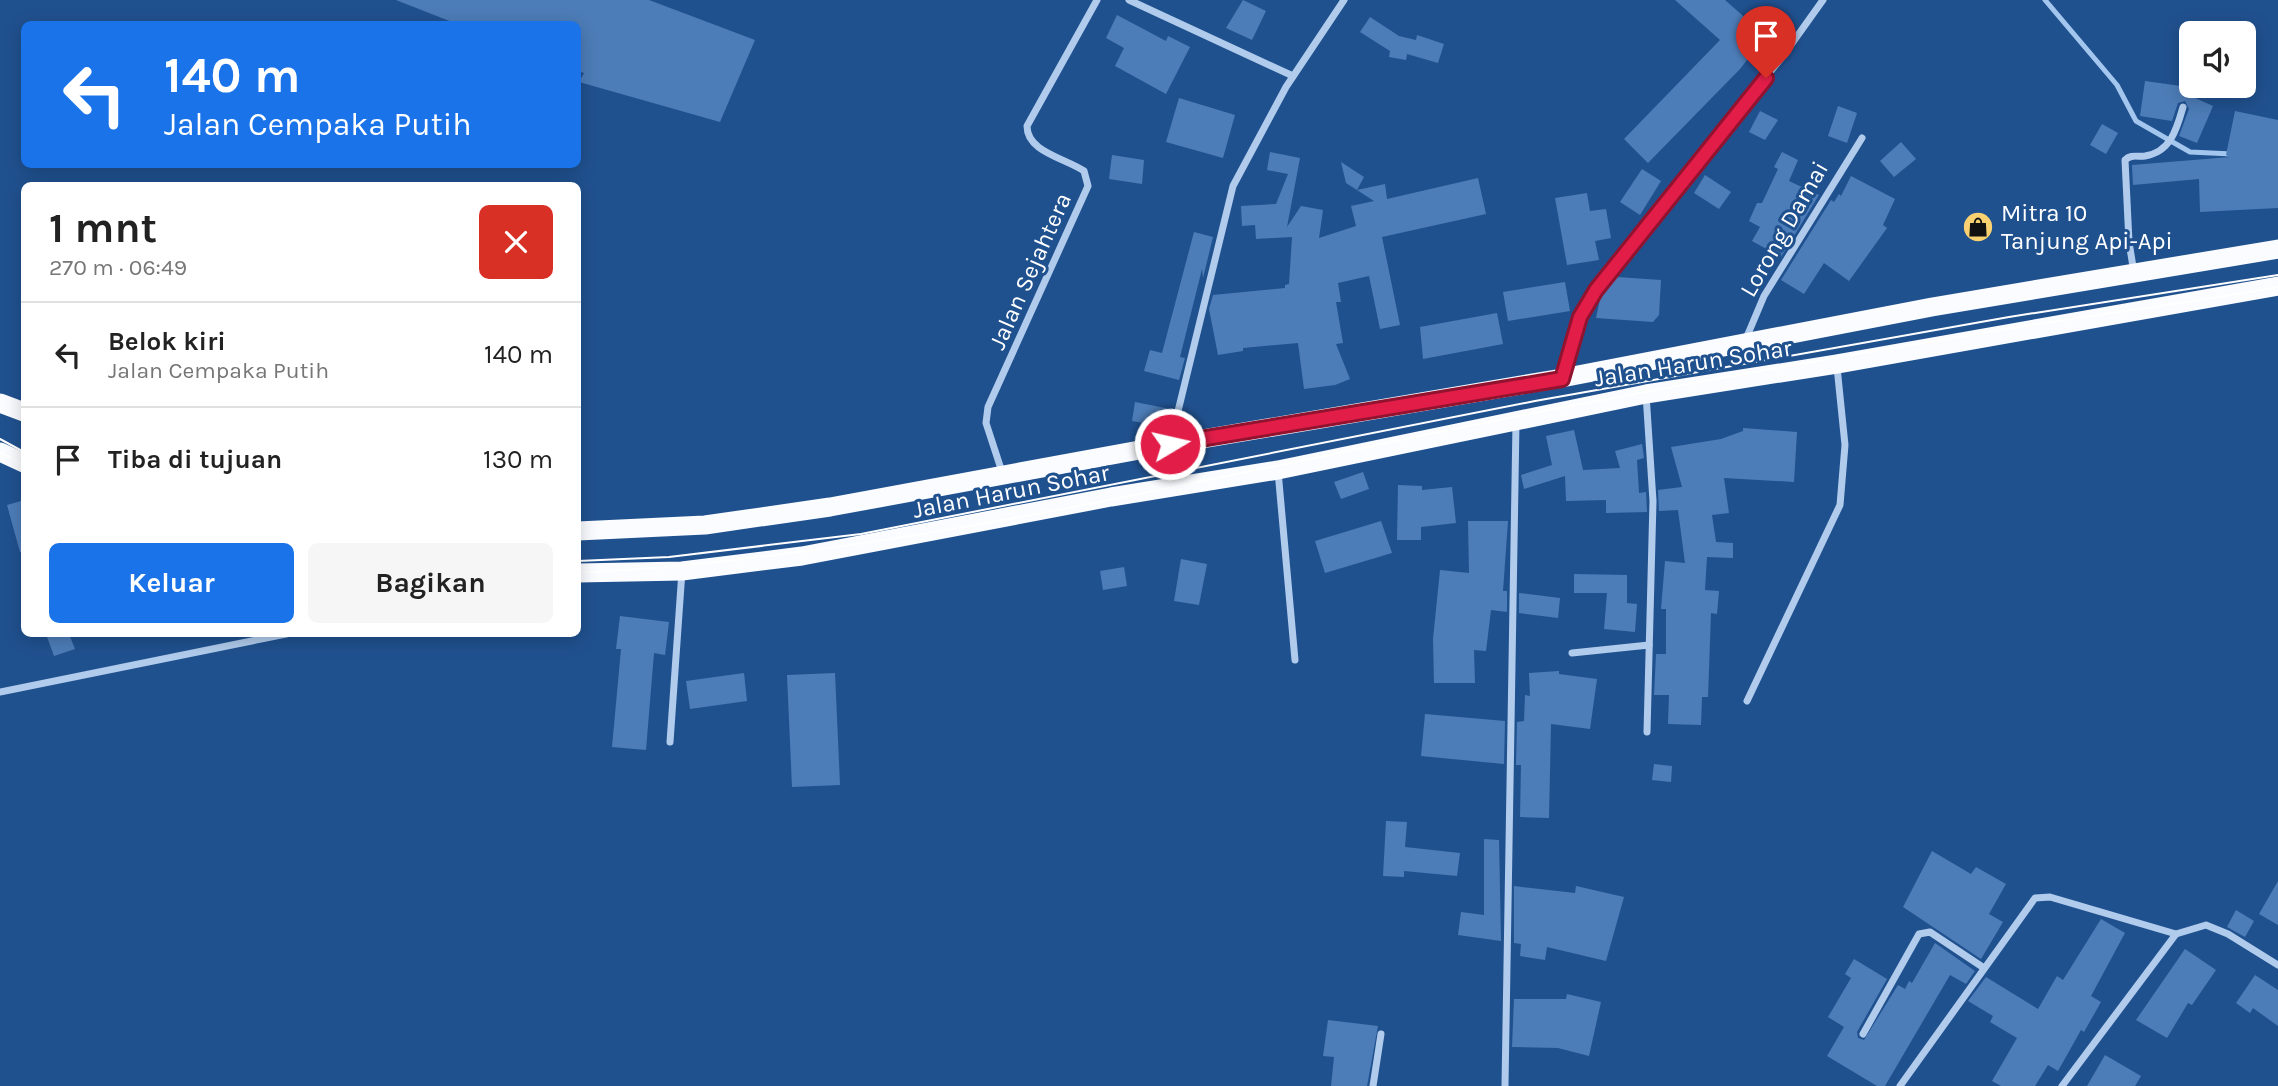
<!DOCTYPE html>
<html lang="id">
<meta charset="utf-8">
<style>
:root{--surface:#fff;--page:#f6f6f6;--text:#222;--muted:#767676;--line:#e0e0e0;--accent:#1a73e8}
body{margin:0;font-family:Karla,sans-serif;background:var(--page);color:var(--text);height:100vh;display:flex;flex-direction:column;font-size:26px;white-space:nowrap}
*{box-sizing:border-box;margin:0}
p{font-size:23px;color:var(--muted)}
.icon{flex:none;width:38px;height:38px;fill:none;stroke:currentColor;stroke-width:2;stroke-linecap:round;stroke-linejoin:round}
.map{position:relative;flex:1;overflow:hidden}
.details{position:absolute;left:21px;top:182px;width:560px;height:455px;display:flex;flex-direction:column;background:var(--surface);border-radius:10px;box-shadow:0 4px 18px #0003}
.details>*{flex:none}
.top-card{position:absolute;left:21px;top:21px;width:560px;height:147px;border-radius:10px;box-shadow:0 4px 18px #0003;background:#1a73e8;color:#fff;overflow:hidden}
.tools{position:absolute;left:2179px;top:21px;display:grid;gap:14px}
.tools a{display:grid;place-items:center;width:77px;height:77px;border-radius:10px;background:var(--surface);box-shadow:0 4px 18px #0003;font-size:35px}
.pin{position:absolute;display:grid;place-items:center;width:60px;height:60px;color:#fff;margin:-72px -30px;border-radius:50% 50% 50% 0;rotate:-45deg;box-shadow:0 0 7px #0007}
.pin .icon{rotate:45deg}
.me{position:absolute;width:77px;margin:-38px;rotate:81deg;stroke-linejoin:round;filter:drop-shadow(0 0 5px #0008)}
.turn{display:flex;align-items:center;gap:24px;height:147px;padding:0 28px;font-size:32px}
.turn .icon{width:91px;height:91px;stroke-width:2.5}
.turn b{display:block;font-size:49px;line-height:60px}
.round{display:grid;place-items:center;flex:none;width:74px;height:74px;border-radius:10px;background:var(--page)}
.head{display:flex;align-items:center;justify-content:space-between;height:119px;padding:0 28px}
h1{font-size:42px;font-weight:700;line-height:52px}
.cta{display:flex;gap:14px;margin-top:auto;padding:14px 28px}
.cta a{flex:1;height:80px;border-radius:10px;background:var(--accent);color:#fff;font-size:28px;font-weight:700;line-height:80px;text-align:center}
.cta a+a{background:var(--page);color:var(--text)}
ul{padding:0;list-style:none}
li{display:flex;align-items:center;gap:21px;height:105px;padding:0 28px;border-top:2px solid var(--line)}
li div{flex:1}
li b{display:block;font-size:26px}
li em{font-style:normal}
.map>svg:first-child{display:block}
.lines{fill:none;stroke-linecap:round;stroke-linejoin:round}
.stream{stroke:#a3c6ee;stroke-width:5}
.building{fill:#4d7db8}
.minor{stroke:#b0cbec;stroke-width:7}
.trunk{stroke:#fafcff;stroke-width:19}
.tram{stroke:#fff;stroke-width:2}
.route-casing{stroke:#92132f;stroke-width:18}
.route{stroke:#e11d48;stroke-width:12}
.labels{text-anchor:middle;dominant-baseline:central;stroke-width:6;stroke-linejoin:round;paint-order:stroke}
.poi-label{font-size:24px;fill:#fff;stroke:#20518f;text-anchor:start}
.street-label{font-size:24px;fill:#fff;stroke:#20518f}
</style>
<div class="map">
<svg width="2278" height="1086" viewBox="0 0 2278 1086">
<rect width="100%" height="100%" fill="#20518f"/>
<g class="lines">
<!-- stream -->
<path class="stream" d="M2045,0L2117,85L2136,121L2190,152L2232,154"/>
</g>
<!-- building -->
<g class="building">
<path d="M396,0H649L755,40L720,122L579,82L584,73L578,71V24H457Z"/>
<path d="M1243,0L1266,11L1252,40L1226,28Z"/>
<path d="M1675,0H1725L1766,36L1740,69L1648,163L1624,139L1720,40Z"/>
<path d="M1117,15L1166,41L1168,36L1190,47L1166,94L1115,66L1124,48L1106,38Z"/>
<path d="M1370,17L1399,36L1416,40L1417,35L1444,44L1438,63L1407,54L1406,60L1389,57L1390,51L1360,32Z"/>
<path d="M2145,81L2181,86L2180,91L2213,106L2197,143L2179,136L2189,109L2185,101L2178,103L2172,121L2140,116Z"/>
<path d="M1179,98L1235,115L1223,158L1166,142Z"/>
<path d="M1838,106L1857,113L1847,143L1828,136Z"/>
<path d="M1760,111L1778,120L1765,140L1749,132Z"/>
<path d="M2235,111L2278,120V208L2200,212L2199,179L2133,185L2132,165L2230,157L2226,155Z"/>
<path d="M2102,124L2118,133L2106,154L2090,145Z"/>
<path d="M1901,142L1916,159L1894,177L1880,161Z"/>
<path d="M1270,152L1300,158L1287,227L1301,206L1323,210L1319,238L1356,226L1351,206L1374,201L1357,190L1385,184L1387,199L1478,178L1486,214L1382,237L1400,325L1380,329L1369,276L1338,283L1341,302H1336L1343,343L1336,344L1350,379L1335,385L1304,389L1298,343L1243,348V351L1218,355L1209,309L1213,295L1285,288V285L1289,284L1292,237L1256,239L1255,225L1242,226L1241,206L1276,204L1288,174L1267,170Z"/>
<path d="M1782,152L1798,160L1789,181L1819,195L1781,257L1752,241L1760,227L1749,221L1757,203H1762L1778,169L1774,167Z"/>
<path d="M1112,155L1144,160L1142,184L1109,179Z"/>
<path d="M1341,162L1364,177L1357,190L1346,183Z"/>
<path d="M1642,169L1661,181L1640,215L1620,202Z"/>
<path d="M1705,175L1731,192L1719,209L1694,193Z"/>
<path d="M1851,176L1895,199L1883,225L1887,228L1849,281L1824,263L1804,294L1781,280L1831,200L1834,202L1839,194L1841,196Z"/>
<path d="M1587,193L1590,211L1606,209L1611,238L1595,241L1599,260L1567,265L1555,198Z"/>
<path d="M1194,232L1213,237L1203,278L1202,269L1180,357L1185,358L1179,380L1144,371L1150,350L1162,353Z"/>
<path d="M1617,277L1661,280L1659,315L1653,322L1596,318L1600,299Z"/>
<path d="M1565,282L1570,311L1508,321L1503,292Z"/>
<path d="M1497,313L1503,344L1423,359L1420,327Z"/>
<path d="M1135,402L1170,409L1167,427L1132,421Z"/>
<path d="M1743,428L1797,432L1794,482L1724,478L1729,513L1712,515L1716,542L1733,543V558L1707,557L1705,590L1719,591L1717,614L1711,613L1708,697H1702L1701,725L1668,724L1669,695H1654L1656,654H1666V609H1661L1665,561L1685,563L1678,510L1659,511L1658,490L1682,487L1671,447L1721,439L1743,431Z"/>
<path d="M1574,430L1583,470L1620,468L1615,451L1642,444L1644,458L1637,460L1639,493L1646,492L1647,512L1606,513V500L1566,501L1565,476L1524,489L1521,475L1552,465L1546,436Z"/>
<path d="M1363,472L1369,489L1341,499L1334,482Z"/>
<path d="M1398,485L1422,486V490L1452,487L1456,523L1421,527V540H1397Z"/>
<path d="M21,501L24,512V552H20L7,505Z"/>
<path d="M1381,521L1392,553L1325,573L1315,541Z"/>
<path d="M1468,521H1508L1503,591H1507V612L1491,610L1486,651L1474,650L1475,683H1434L1433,639L1440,570L1469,573Z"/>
<path d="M1181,559L1207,564L1199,605L1174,601Z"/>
<path d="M1124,567L1127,586L1103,590L1100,571Z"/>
<path d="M1574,574L1627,575V603L1637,604L1635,632L1604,629L1607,593H1574Z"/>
<path d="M1519,593L1560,598L1558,618L1519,613Z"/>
<path d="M620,616L669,622L665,655L654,653L646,750L612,747L621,649H616Z"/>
<path d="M46,634H69L75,649L54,656Z"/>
<path d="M1559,671V674L1597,679L1590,729L1551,724L1549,818L1520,817L1521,765H1516L1517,722L1524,721L1525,695L1530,696L1529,673Z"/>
<path d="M744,673L747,701L690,709L686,681Z"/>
<path d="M835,673L840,785L792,787L787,675Z"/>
<path d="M1425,714L1505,721L1504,764L1421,756Z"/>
<path d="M1654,764L1672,766L1671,782L1652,780Z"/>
<path d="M1386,821L1407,822L1405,847L1460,853L1457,876L1404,871V877L1383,876Z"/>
<path d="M1484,839L1499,840L1501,941L1458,935L1461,912L1484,915Z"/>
<path d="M1932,851L1971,874L1976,867L2006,884L1989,914L2003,922L1981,959L1903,907Z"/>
<path d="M2278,881V925L2259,914Z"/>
<path d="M1514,886L1575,893L1576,886L1624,897L1606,961L1547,947L1545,960L1520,956L1521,944L1514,943Z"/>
<path d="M2236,910L2254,921L2245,937L2227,927Z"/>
<path d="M2101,919L2125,933L2091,996L2101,1002L2084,1032L2081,1030L2058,1071L2048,1065L2035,1086H2001L1992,1081L2017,1038L1990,1022L1993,1016L1968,1001L1986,977L2038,1009L2057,976L2063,980Z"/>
<path d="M1935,943L1975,971L1966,984L1950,975L1885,1086H1877L1827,1056L1844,1027L1828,1017L1851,978L1845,974L1854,959L1887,979L1857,1032L1858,1038L1864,1040L1898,985L1905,989L1909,981L1912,983Z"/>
<path d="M2185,949L2216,970L2192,1005L2188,1003L2167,1038L2136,1020Z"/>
<path d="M2255,975L2278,990V1026L2253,1008L2250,1013L2236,1003Z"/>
<path d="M1567,994L1601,1002L1589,1056L1558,1048L1512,1047L1514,999H1566Z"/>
<path d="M1328,1020L1378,1026L1367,1086H1331L1334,1057L1323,1056Z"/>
<path d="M2105,1055L2141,1076L2135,1086H2087Z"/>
</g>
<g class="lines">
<!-- minor -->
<g class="minor">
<path d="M1129,0L1293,76"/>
<path d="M2134,273L2129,242L2125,160C2131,154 2137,157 2145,156C2171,152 2177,128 2183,107"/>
<path d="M1745,341L1764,296L1862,138"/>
<path d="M1563,374L1580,318L1596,290L1783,56L1823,0"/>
<path d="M1646,394L1653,501L1647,732"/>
<path d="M1170,444L1233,186L1286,87L1344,0"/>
<path d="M1278,471L1295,660"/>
<path d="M1003,475L986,423L988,407L1088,186L1084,171C1065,158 1027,152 1027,126L1097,0"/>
<path d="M1572,653L1649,645"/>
<path d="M0,692L286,634"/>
<path d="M1747,701L1840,505L1845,445L1837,367"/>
<path d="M670,742L682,571"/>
<path d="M1863,1034L1919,934L1930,932L1984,968"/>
<path d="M1373,1086L1381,1034"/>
<path d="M1505,1086L1516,423"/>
<path d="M1900,1086L2035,898L2050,897L2176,934"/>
<path d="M2062,1086L2176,934L2206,925L2228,934L2278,965"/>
</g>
<!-- trunk -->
<g class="trunk">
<path d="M0,403L24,412"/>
<path d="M0,452L24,463"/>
<path d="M578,531L705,525L830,507L1161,446L1562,378L1932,307L2278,249"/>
<path d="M578,573L682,571L802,556L1111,497L1278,470L1646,394L1837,364L2278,286"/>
</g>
<!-- tram -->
<g class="tram">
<path d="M0,439L24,452"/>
<path d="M0,452L24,465"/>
<path d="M578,561L669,557L861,534L1535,401L2009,317L2278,275"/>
<path d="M578,573C901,556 1217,475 1534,413C1693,382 1853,354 2012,328C2101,314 2190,303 2278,287"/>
</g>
</g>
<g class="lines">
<!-- route casing -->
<g class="route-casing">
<path id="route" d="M1170,444L1562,379L1580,317L1596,290L1766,78"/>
</g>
<!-- route -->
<use href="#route" class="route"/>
</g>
<!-- icons -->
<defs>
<g id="shop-disc" transform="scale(1.575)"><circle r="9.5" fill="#f9d171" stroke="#20518f"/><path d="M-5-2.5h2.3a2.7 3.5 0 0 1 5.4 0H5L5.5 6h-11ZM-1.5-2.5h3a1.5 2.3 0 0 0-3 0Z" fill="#111"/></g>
</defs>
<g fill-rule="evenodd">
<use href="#shop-disc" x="1978" y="227"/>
</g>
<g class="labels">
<!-- poi labels -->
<g class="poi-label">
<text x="2001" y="213">Mitra 10<tspan x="2001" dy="28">Tanjung Api-Api</tspan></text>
</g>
<!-- street labels -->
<g class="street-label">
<text transform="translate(1784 229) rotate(-60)">Lorong Damai</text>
<text transform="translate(1030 271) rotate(-66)">Jalan Sejahtera</text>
<text transform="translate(1693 363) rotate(-9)">Jalan Harun Sohar</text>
<text transform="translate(1011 491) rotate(-11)">Jalan Harun Sohar</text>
</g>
</g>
</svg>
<div class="tools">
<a><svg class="icon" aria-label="sound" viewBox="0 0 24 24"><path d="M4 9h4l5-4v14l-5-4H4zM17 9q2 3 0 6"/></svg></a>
</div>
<div class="pin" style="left:1766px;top:78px;background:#d93025"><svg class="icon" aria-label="arrive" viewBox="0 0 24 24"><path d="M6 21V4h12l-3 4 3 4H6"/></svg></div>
<svg class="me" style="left:1170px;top:444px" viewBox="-20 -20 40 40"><circle r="17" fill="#e11d48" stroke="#fff" stroke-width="3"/><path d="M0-11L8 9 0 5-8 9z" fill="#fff"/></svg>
<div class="top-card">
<div class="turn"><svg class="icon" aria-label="left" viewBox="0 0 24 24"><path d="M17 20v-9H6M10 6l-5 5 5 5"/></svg><div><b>140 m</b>Jalan Cempaka Putih</div></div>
</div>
<section class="details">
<div class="head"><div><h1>1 mnt</h1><p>270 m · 06:49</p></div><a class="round" style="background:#d93025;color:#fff"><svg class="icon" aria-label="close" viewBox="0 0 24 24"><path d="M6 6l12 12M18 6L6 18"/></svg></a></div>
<ul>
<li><svg class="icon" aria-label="left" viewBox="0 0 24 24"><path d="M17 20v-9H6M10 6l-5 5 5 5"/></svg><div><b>Belok kiri</b><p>Jalan Cempaka Putih</p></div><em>140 m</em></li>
<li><svg class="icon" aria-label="arrive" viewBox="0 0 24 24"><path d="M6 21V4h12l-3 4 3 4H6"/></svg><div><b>Tiba di tujuan</b></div><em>130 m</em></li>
</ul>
<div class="cta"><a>Keluar</a><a>Bagikan</a></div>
</section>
</div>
